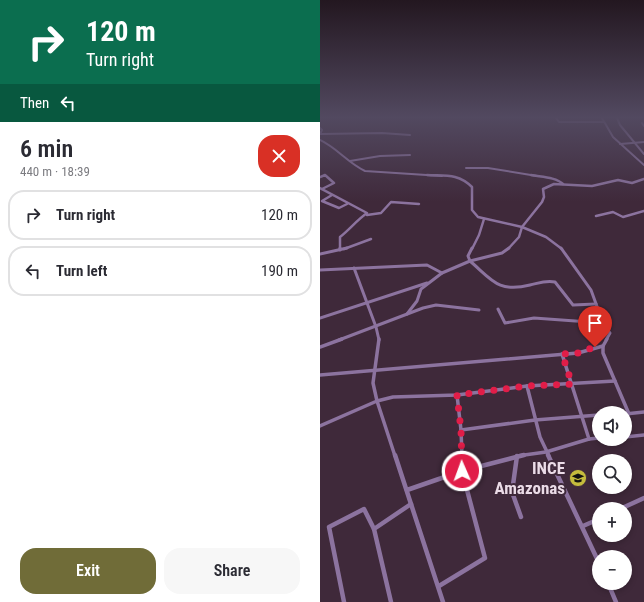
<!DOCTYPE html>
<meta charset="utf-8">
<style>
:root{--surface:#fff;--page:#f7f7f7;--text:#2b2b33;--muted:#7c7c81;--line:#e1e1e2;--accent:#706c38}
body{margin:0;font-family:"Roboto Condensed",sans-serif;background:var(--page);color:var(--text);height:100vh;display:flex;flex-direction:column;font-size:15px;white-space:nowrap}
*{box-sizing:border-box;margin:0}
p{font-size:13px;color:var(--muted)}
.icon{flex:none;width:22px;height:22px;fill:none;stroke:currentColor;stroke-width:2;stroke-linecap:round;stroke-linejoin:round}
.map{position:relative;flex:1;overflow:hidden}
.details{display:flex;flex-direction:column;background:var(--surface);width:320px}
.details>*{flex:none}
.hud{background:#0b6e4f;color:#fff;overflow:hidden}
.buttons{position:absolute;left:272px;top:406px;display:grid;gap:8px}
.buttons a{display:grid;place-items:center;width:40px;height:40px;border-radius:50%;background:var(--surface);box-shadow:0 2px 6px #0003;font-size:20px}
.pin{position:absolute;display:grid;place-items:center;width:34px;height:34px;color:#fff;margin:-41px -17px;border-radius:50% 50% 50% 0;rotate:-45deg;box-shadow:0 0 4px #0007}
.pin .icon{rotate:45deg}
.me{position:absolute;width:44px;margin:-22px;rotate:358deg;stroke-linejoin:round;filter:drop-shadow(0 0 3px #0008)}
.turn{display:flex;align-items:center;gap:14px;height:84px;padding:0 20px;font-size:18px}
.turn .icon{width:52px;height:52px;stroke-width:2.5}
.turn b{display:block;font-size:28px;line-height:34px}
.then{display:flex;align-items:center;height:38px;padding:0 20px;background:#0003;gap:8px;font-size:15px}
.round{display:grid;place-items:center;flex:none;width:42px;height:42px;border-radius:16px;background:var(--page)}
.headline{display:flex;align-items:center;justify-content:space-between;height:68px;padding:0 20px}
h1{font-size:24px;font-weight:600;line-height:30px}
.primary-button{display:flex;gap:8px;margin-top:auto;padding:8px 20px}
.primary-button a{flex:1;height:46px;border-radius:16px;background:var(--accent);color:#fff;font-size:16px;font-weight:600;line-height:46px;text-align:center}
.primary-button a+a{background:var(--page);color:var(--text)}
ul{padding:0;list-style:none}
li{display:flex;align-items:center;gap:12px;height:50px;margin:0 8px 6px;padding:0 12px;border:2px solid var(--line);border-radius:16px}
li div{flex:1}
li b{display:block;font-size:15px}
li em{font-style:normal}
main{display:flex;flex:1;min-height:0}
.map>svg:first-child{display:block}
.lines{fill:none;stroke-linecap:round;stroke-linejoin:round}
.minor-far4{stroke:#8c739f;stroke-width:2}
.minor-far3{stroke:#8c739f;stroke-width:2.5}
.minor-far2{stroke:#8c739f;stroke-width:3}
.minor-far1{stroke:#8c739f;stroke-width:3.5}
.minor{stroke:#8c739f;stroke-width:4.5}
.route{stroke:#e11d48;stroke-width:7;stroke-dasharray:0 12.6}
.labels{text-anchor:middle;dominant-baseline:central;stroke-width:4;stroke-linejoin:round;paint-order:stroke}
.near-poi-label{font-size:17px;font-weight:bold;fill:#ebdce7;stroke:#3f293a;text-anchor:end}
</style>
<main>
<section class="details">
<div class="hud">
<div class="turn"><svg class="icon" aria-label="right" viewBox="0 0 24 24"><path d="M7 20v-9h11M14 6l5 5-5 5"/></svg><div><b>120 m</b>Turn right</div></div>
<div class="then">Then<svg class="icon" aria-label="left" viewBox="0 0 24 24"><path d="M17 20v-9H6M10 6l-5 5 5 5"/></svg></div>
</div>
<div class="headline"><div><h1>6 min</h1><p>440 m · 18:39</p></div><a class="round" style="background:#d93025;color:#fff"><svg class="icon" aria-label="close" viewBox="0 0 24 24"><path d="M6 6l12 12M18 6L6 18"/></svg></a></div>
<ul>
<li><svg class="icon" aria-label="right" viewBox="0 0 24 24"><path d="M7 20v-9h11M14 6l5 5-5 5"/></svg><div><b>Turn right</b></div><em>120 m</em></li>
<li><svg class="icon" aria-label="left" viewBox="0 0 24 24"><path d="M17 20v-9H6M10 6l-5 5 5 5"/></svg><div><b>Turn left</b></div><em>190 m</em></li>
</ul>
<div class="primary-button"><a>Exit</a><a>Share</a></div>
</section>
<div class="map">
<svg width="324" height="602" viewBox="0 0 324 602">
<rect width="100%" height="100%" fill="#3f293a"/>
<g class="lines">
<!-- minor-far4 -->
<g class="minor-far4">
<path d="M236,118L239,122H284"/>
<path d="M282,118L293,137L324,165"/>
<path d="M297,118L300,125L324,154"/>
<path d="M322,123L324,126"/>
<path d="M0,128L2,130L0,134"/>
<path d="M0,134L62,133L90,135"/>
<path d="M0,140C17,148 28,163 45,171L122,176"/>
<path d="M300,144L324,142"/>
<path d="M30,161L60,156L90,155"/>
<path d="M146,168H168L217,176"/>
<path d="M3,176H6"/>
</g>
<!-- minor-far3 -->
<g class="minor-far3">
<path d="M107,175C125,176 138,173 152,187V210L158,217L202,227L226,237L242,249"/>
<path d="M211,175C221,177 236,177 243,184"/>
<path d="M0,177L5,175L14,183L2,189"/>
<path d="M0,188L47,213C37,220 30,229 20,237V249"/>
<path d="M12,195L2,201L19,208L27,204"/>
<path d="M47,215L61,213L71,202L99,204"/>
<path d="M276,216L293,212L303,217L324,211"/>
<path d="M24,249L51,239"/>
<path d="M152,249L159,235L164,219"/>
<path d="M188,249L199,237L202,227L222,202L224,197L223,189L234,184L272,186L298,180L312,183L324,179"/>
</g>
<!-- minor-far2 -->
<g class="minor-far2">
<path d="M20,248V250"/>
<path d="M152,248L148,256L150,261C172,280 178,293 210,285C219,283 226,280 235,282L253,305L276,304"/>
<path d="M241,248L271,290L283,323L290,333L286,340"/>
<path d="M0,254L27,248"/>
<path d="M34,268L56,327L59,340"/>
<path d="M0,270L107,265L122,273"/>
<path d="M178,309L185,323L214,318L283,323"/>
<path d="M87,314L97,301L101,289L122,273L150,261L182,253L189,248"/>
<path d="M0,318L107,283"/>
<path d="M19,340L103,308L116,305L159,310"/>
</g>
<!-- minor-far1 -->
<g class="minor-far1">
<path d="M59,339L53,383L57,401L75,456"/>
<path d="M287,339L283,346V353L309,414"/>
<path d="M0,347L22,339"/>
<path d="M242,354L269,439"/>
<path d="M0,375L258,353L283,346"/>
<path d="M207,386L220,437L229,456"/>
<path d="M137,395L141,430L142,456"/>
<path d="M305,414L324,412"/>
<path d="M0,426L57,401L73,397L137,395L207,386L295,381"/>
<path d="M141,430L215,420L279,415"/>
<path d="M305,437L324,435"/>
<path d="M197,456L226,452L269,439L279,438"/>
</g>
<!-- minor -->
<g class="minor">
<path d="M75,455L123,602"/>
<path d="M228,455L279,563"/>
<path d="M197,456L192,492L201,517"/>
<path d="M87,490L142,471L204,455"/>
<path d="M300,509L324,498"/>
<path d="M263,526L279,519"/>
<path d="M288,583L296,602"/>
<path d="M119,586L165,558L142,471V455"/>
<path d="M24,602L9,527L44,509L54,529"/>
<path d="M71,602L54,529L91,504"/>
</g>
</g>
<!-- sky -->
<linearGradient id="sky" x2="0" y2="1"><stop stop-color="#231720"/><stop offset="0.58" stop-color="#524960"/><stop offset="1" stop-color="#524960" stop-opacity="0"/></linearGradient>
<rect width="324" height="202" fill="url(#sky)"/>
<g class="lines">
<!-- route -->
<path class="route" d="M142,471L141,430L137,395L207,386L252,384L242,354L258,353L275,347"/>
</g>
<!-- icons -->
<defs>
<g id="university-disc" transform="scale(0.9)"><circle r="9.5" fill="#c5bc3d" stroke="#3f293a"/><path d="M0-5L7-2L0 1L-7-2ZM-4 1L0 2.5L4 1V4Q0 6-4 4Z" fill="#111"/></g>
</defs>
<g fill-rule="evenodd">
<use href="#university-disc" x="258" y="478"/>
</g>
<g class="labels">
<!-- near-poi labels -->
<g class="near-poi-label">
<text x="245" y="468">INCE<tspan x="245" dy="20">Amazonas</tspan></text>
</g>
</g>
</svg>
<div class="buttons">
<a><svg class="icon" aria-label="sound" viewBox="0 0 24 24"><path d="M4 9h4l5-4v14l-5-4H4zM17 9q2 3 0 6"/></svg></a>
<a><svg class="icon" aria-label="search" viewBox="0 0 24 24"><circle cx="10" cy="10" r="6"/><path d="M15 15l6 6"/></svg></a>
<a>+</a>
<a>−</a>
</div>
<div class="pin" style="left:275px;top:347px;background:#d93025"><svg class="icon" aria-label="arrive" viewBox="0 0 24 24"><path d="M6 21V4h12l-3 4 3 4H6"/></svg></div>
<svg class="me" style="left:142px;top:471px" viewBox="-20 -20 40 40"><circle r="17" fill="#e11d48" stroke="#fff" stroke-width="3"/><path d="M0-11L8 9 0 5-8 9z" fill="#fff"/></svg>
</div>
</main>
